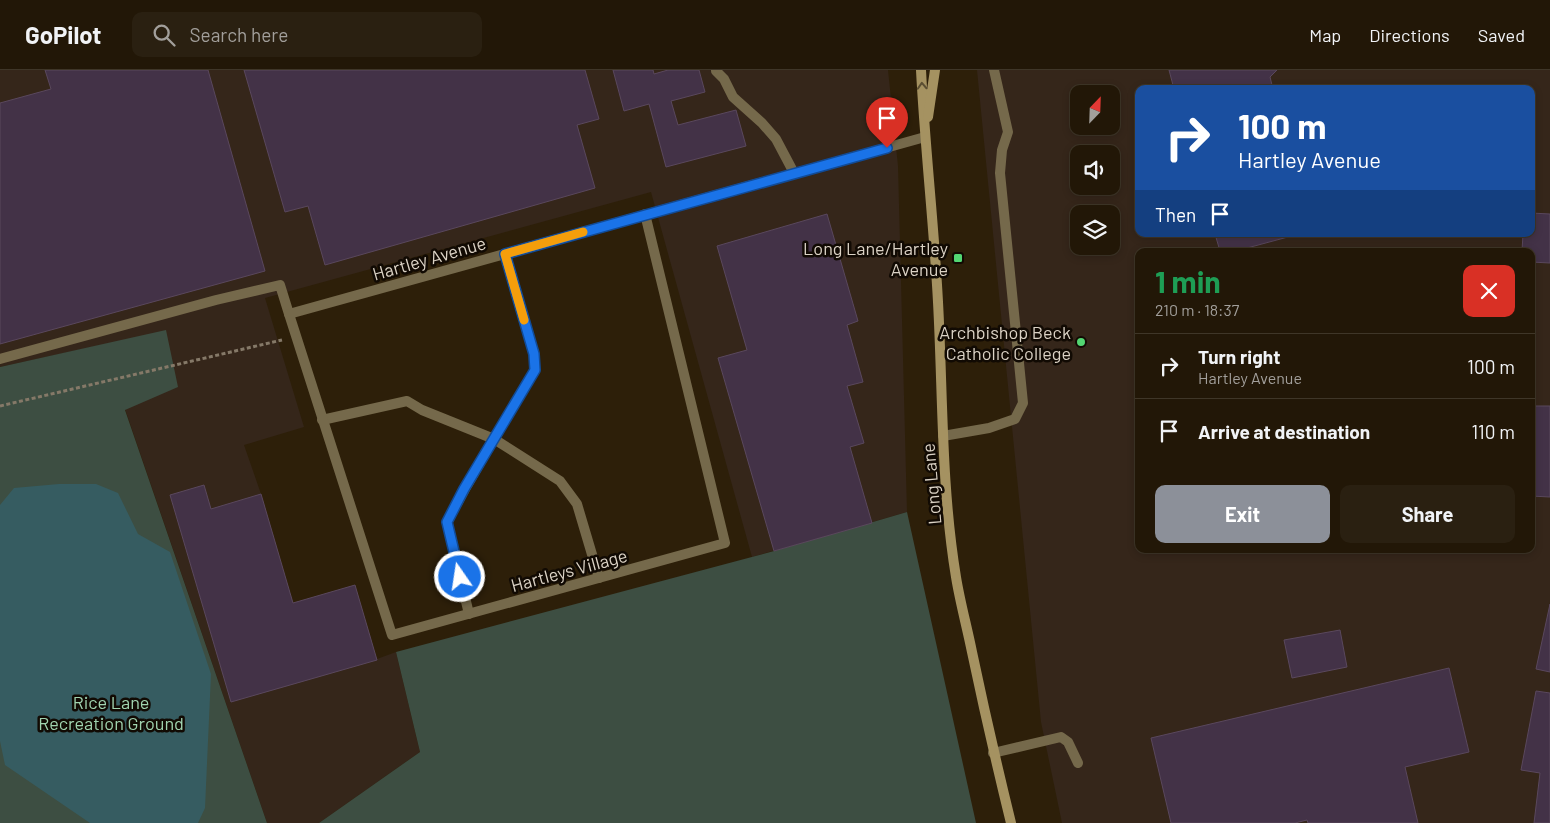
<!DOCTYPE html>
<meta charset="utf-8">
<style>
:root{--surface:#221707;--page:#2a2011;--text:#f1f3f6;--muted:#a29f9b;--line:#3f3628;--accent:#8c9099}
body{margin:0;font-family:Barlow,sans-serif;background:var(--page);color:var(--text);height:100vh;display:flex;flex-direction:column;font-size:19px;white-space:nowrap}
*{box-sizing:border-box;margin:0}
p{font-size:16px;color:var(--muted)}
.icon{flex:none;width:28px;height:28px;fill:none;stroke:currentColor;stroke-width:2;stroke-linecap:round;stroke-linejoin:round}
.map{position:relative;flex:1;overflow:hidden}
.details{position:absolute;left:1135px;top:178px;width:400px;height:305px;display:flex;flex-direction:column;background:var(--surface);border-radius:10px;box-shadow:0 2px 8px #0003,0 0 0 1px var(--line)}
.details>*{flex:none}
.top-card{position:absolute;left:1135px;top:15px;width:400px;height:152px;border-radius:10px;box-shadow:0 2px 8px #0003,0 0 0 1px var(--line);background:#1a4fa0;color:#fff;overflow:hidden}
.needle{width:32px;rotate:23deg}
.controls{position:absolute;left:1070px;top:15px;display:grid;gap:10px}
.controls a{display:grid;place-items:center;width:50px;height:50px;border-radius:10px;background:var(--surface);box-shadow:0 2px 8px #0003,0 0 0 1px var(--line);font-size:25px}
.pin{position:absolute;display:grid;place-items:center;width:42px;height:42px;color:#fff;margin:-51px -21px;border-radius:50% 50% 50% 0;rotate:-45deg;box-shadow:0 0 5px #0007}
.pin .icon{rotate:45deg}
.me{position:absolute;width:55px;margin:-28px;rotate:347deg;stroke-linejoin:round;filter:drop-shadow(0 0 4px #0008)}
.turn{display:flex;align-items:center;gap:18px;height:105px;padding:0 20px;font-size:22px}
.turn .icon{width:65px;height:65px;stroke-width:2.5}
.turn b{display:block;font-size:35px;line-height:42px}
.then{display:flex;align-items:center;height:48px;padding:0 20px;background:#0003;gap:10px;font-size:19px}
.round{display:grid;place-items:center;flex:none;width:52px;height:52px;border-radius:10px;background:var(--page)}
.overview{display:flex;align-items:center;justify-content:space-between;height:85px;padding:0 20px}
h1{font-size:30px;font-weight:700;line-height:38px;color:#1e9e55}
.action{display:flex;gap:10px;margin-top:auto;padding:10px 20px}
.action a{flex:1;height:58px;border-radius:10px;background:var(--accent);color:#fff;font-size:20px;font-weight:700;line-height:58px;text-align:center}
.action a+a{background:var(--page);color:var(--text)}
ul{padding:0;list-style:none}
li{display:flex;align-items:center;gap:15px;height:65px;padding:0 20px;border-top:1px solid var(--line)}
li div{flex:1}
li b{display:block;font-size:19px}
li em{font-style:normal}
header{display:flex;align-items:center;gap:30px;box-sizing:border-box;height:70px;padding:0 25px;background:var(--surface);border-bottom:1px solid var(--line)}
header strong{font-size:24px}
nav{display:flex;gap:28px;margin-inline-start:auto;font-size:18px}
.search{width:350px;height:45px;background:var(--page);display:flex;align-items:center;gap:12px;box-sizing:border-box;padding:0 18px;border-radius:10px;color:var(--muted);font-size:19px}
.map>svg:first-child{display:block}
.industrial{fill:#35261a;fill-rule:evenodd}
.green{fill:#3d4e42}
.water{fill:#365c61}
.building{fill:#433247;stroke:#5a485d}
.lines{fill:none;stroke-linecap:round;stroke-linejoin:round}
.path{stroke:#857968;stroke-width:3;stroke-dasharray:4 2.5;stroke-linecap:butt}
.lane{stroke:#75694b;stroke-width:10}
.street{stroke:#75694b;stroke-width:10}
.secondary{stroke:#a59261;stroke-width:10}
.oneway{stroke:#5b4e32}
.route-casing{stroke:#114b97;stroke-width:12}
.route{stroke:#1a73e8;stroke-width:9}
.slow{stroke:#f59e0b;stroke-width:9}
.poi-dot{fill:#53d672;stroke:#110a03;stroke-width:2}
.labels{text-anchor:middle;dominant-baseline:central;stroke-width:5;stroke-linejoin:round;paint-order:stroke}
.poi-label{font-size:18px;fill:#dbd2c5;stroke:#110a03;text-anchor:end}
.street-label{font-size:18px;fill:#dbd2c5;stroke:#110a03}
.park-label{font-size:18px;fill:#a1d4b0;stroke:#110a03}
</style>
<header>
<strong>GoPilot</strong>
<div class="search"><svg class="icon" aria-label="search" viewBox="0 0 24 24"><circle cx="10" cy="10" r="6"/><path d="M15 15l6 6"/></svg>Search here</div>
<nav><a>Map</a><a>Directions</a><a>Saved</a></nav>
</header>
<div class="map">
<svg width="1550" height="753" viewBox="0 0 1550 753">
<rect width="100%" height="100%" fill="#2d1f09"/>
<!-- industrial -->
<g class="industrial">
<path d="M0,0H888L898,96L907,442L752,487L651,122L265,228L304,357L244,375L261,424L293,533L377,589L396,582L420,682L319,753H267L125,339L166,261L0,297Z"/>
<path d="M977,0H1550V753H1062L1041,652ZM1139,19H1531V164H1139ZM1079,24H1111V56H1079ZM1079,84H1111V116H1079ZM1079,144H1111V176H1079ZM1139,181H1531V479H1139Z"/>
</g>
<!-- green -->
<g class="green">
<path d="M166,260L178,317L125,340L267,753H0V297Z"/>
<path d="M907,442L976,753H319L420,682L396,582L774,481Z"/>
</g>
<!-- water -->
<path class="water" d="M59,414H96L118,423L138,464L170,482L211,604L205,738L198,753H90L5,695L0,671V435L14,418Z"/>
<!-- building -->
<g class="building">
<path d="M45,0H208L265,201L0,274V33L51,19Z"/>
<path d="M244,0H585L599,49L577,55L595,118L325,195L308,136L285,142Z"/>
<path d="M613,0H653L654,4L668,0H699L705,22L671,31L678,55L736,40L746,76L666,97L649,34L624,41Z"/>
<path d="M1169,0H1277L1270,7L1273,19H1174Z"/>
<path d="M1531,143L1550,144V193L1531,192V181H1522L1523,164H1531Z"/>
<path d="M827,144L858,251L847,255L863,312L847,316L864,373L850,377L872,453L774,481L718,288L747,280L717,176Z"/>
<path d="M1215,164H1299L1236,181H1220Z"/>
<path d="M1534,336H1550V427L1531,426V388Z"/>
<path d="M204,415L211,439L261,424L293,533L355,515L377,590L231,632L170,425Z"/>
<path d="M1550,534V602L1536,599Z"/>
<path d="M1340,560L1347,597L1292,608L1284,570Z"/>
<path d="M1449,598L1469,682L1405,697L1418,753H1308L1307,750L1295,753H1171L1151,668Z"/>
<path d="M1536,621L1550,623V753H1534L1540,703L1521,700Z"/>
</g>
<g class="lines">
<!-- path -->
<path class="path" d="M0,336L282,270"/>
<!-- lane -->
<g class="lane">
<path d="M716,1L724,9L733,27L762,53L776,69L794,103"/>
<path d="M505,184L534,284L535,300L494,369L560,411L577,434L599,508"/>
<path d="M0,289L216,230L280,215L289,244"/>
<path d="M322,350L407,331L422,340L494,369L465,419L447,452L469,544"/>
<path d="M943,366L989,358L1015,349L1023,333L1000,103L1002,80L1008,62L994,0"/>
<path d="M993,683L1061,667L1068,672L1078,693"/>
</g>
<!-- street -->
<path class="street" d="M645,144L725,473L392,565L289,244L925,67"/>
<!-- secondary -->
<g class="secondary">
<path d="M921,0C925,78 934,155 938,232C943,324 941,416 956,507C960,532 967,557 972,582C984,639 997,696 1011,753"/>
<path d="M928,47L935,0"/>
</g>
</g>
<!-- one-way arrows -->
<defs><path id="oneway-chevron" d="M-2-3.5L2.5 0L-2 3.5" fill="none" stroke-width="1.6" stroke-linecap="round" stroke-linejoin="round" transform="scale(1.25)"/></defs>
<use class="oneway" href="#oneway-chevron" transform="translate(922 16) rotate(-93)"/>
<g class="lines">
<!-- route casing -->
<g class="route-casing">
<path id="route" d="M460,507L447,452L464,419L535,300L534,284L505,184L887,78"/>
</g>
<!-- route -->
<use href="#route" class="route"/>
<!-- slow -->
<path class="slow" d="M524,250L505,184L583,162"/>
</g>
<!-- markers -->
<g class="poi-dot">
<rect x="953" y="183" width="10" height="10" rx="2.5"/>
<circle cx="1081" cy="272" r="5"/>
</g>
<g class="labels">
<!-- poi labels -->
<g class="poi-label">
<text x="948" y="178">Long Lane/Hartley<tspan x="948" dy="21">Avenue</tspan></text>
<text x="1071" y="262">Archbishop Beck<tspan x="1071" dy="21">Catholic College</tspan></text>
</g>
<!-- street labels -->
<g class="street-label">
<text transform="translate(429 188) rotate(-16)">Hartley Avenue</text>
<text transform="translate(931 414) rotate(-95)">Long Lane</text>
<text transform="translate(569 500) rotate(-15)">Hartleys Village</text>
</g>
<!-- park labels -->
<g class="park-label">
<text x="111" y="632">Rice Lane<tspan x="111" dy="21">Recreation Ground</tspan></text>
</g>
</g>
</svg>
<div class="controls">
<a><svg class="needle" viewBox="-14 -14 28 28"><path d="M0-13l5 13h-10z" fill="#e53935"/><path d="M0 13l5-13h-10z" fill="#a29f9b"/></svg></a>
<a><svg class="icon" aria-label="sound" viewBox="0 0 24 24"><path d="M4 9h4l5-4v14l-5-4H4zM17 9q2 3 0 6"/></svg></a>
<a><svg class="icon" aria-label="layers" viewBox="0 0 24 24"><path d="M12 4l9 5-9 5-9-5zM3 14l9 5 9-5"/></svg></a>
</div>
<div class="pin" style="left:887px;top:78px;background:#d93025"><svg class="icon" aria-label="arrive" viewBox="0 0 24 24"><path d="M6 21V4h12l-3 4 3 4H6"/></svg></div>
<svg class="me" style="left:460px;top:507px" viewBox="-20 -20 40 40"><circle r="17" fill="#1a73e8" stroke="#fff" stroke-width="3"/><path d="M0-11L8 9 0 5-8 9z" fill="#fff"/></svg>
<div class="top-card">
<div class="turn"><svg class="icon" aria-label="right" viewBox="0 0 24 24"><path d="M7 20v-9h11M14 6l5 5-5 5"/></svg><div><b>100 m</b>Hartley Avenue</div></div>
<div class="then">Then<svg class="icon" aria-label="arrive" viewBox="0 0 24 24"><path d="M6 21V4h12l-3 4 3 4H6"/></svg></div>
</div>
<section class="details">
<div class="overview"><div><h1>1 min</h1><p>210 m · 18:37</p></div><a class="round" style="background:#d93025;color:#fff"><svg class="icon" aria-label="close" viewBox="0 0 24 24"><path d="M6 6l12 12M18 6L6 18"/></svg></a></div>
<ul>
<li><svg class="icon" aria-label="right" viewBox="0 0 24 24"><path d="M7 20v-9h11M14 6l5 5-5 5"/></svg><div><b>Turn right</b><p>Hartley Avenue</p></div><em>100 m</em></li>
<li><svg class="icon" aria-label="arrive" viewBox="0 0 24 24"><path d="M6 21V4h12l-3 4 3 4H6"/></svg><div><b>Arrive at destination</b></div><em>110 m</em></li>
</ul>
<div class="action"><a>Exit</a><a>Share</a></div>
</section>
</div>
